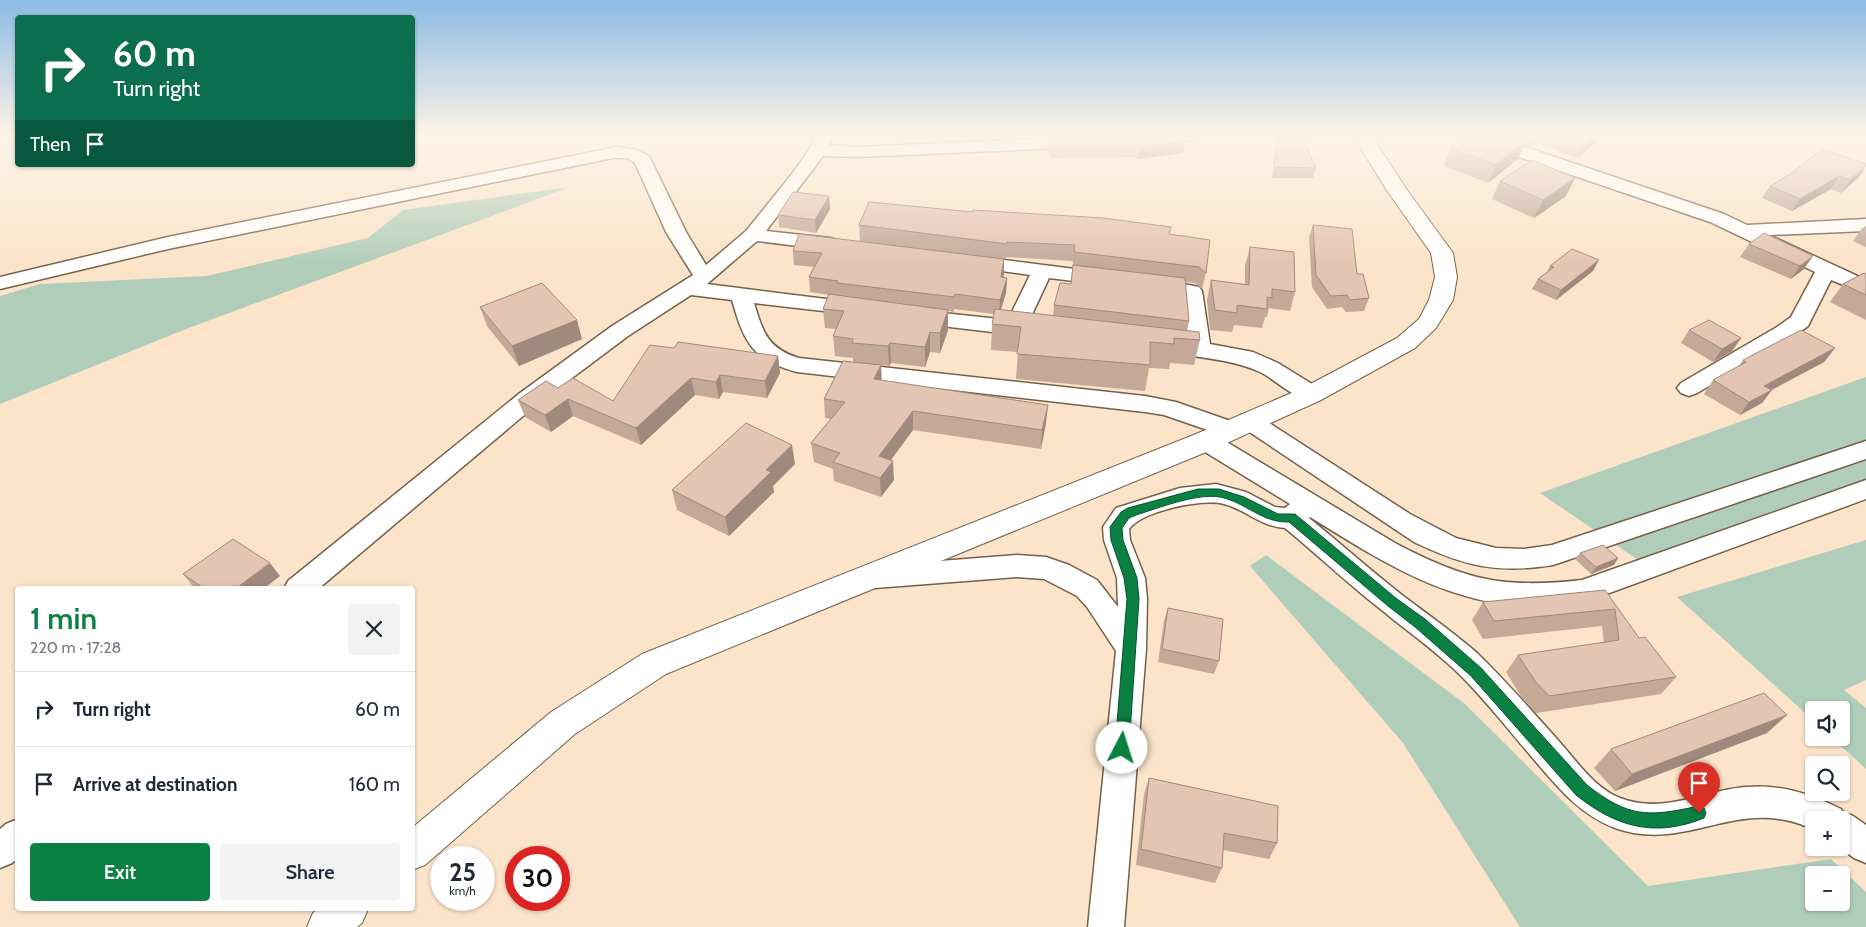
<!DOCTYPE html>
<meta charset="utf-8">
<style>
:root{--surface:#fff;--page:#f2f2f3;--text:#1f2937;--muted:#747a83;--line:#e0e1e3;--accent:#0b8043}
body{margin:0;font-family:Cabin,sans-serif;background:var(--page);color:var(--text);height:100vh;display:flex;flex-direction:column;font-size:19px;white-space:nowrap}
*{box-sizing:border-box;margin:0}
p{font-size:16px;color:var(--muted)}
.icon{flex:none;width:28px;height:28px;fill:none;stroke:currentColor;stroke-width:2;stroke-linecap:round;stroke-linejoin:round}
.map{position:relative;flex:1;overflow:hidden}
.side{position:absolute;left:15px;top:586px;width:400px;height:325px;display:flex;flex-direction:column;background:var(--surface);border-radius:5px;box-shadow:0 1px 4px #0004}
.side>*{flex:none}
.guide{position:absolute;left:15px;top:15px;width:400px;height:152px;border-radius:5px;box-shadow:0 1px 4px #0004;background:#0b6e4f;color:#fff;overflow:hidden}
.buttons{position:absolute;left:1805px;top:701px;display:grid;gap:10px}
.buttons a{display:grid;place-items:center;width:45px;height:45px;border-radius:5px;background:var(--surface);box-shadow:0 1px 4px #0004;font-size:25px}
.speed{position:absolute;left:430px;top:846px;display:flex;gap:10px;font-size:25px;font-weight:700;text-align:center}
.speed>*{display:grid;place-content:center;width:65px;height:65px;border-radius:50%;background:var(--surface);box-shadow:0 1px 4px #0004;line-height:1}
.speed small{font-size:12px;font-weight:400}
.speed .limit{border:8px solid #d22;background:#fff;color:#111}
.pin{position:absolute;display:grid;place-items:center;width:42px;height:42px;color:#fff;margin:-51px -21px;border-radius:50% 50% 50% 0;rotate:-45deg;box-shadow:0 0 5px #0007}
.pin .icon{rotate:45deg}
.me{position:absolute;width:55px;margin:-28px;rotate:5deg;stroke-linejoin:round;filter:drop-shadow(0 0 4px #0008)}
.turn{display:flex;align-items:center;gap:18px;height:105px;padding:0 15px;font-size:22px}
.turn .icon{width:65px;height:65px;stroke-width:2.5}
.turn b{display:block;font-size:35px;line-height:42px}
.then{display:flex;align-items:center;height:48px;padding:0 15px;background:#0003;gap:10px;font-size:19px}
.round{display:grid;place-items:center;flex:none;width:52px;height:52px;border-radius:5px;background:var(--page)}
.head{display:flex;align-items:center;justify-content:space-between;height:85px;padding:0 15px}
h1{font-size:30px;font-weight:600;line-height:38px;color:var(--accent)}
.button{display:flex;gap:10px;margin-top:auto;padding:10px 15px}
.button a{flex:1;height:58px;border-radius:5px;background:var(--accent);color:#fff;font-size:20px;font-weight:600;line-height:58px;text-align:center}
.button a+a{background:var(--page);color:var(--text)}
ul{padding:0;list-style:none}
li{display:flex;align-items:center;gap:15px;height:75px;padding:0 15px;border-top:1px solid var(--line)}
li div{flex:1}
li b{display:block;font-size:19px}
li em{font-style:normal}
.map>svg:first-child{display:block}
.green{fill:#b0cdb9;fill-rule:evenodd}
.lines{fill:none;stroke-linecap:round;stroke-linejoin:round}
.minor-casing{stroke:#756149;stroke-width:3}
.major-casing{stroke:#756149;stroke-width:2}
.minor{fill:#fff;fill-rule:evenodd}
.major{fill:#fff;fill-rule:evenodd}
.wall{fill:#c4a999;fill-rule:evenodd}
.shaded-wall{fill:#a0897d}
.building{fill:#e4c4b2;stroke:#a0897d}
.route{fill:#0b8043;stroke:#07532c}
</style>
<div class="map">
<svg width="1866" height="927" viewBox="0 0 1866 927">
<rect width="100%" height="100%" fill="#fbe4c9"/>
<!-- green -->
<g class="green">
<path d="M570,187L186,329L0,404V296L40,284L207,276L368,238L403,210Z"/>
<path d="M1866,377V493L1638,560L1540,493Z"/>
<path d="M1866,540V680L1844,690L1866,708V769L1832,738H1841V710H1814V721L1677,597Z"/>
<path d="M1266,555L1465,704L1648,886L1831,859L1866,892V927H1520L1403,743L1250,566ZM1814,875H1841V902H1814Z"/>
</g>
<g class="lines">
<!-- minor casing -->
<g class="minor-casing">
<g id="minor">
<path d="M815,136H832L829,145L857,147L1083,137L1089,138L1092,142L1089,146L1083,147L857,157L823,156L766,231L830,238L837,240L840,244L837,248L830,250L757,241L707,284L866,304L869,309L866,314L858,315L754,303C763,332 767,348 799,358L1145,396L1176,402L1239,424L1237,421L1241,415L1249,413L1257,415L1410,514L1456,538L1496,548L1524,549L1552,545L1866,441V459L1553,565C1497,574 1464,566 1414,542L1242,427L1243,430L1240,436L1231,438L1164,415L1145,412L797,372C752,360 744,342 732,300L691,295L628,336L536,405L318,589H284L288,581L520,393L612,326L693,275L666,232L635,163L627,158H613L168,249L0,289V277L168,237L617,147L638,150L649,156L686,232L706,265L746,231L792,174L809,150Z"/>
<path d="M1141,136H1196L1194,140L1188,141L1148,144L1142,143L1139,139Z"/>
<path d="M1467,136H1493L1724,214L1747,225L1866,219V231L1769,235L1866,280V294L1831,280L1808,326L1793,337L1697,393L1689,396L1681,393L1677,388L1681,383L1777,327L1791,317L1815,272L1710,222L1469,140Z"/>
<path d="M972,256L1106,273L1113,275L1116,279L1113,283L1106,285L1049,278L1028,323L1035,324L1038,329L1035,334L1027,336L907,322L904,317L907,312L915,310L1008,320L1030,275L965,266L962,262L965,258Z"/>
<path d="M1153,278L1199,287L1202,291L1210,344L1253,352L1278,363L1320,389L1324,394L1320,399C1299,405 1278,381 1260,372C1227,357 1190,358 1155,349L1152,344L1155,339L1163,337L1187,341L1182,295L1146,288L1143,284L1146,280Z"/>
<path d="M1206,433L1215,435L1395,543C1465,580 1503,589 1582,580L1866,480V499L1593,599C1573,605 1550,607 1529,606C1446,604 1378,559 1310,517L1309,518C1340,543 1370,570 1402,595C1427,614 1453,632 1477,653C1505,680 1531,710 1557,739C1575,759 1594,788 1620,798C1664,815 1704,790 1746,787C1781,784 1810,794 1841,809L1842,811L1853,816L1866,825V863L1854,858L1841,848V820H1814V830C1739,793 1688,854 1615,828C1578,814 1556,785 1531,756C1506,727 1483,697 1456,671C1433,649 1407,631 1383,611C1349,585 1318,555 1285,528C1259,526 1247,510 1224,504C1203,498 1142,511 1129,529L1130,540L1145,578L1147,599L1146,649L1124,927H1088L1116,651L1087,607L1077,596L1044,579L1017,577L875,588L865,585L861,577L865,569L875,566L1017,555L1046,557L1069,565L1097,580L1118,607L1117,578L1104,540L1103,527L1116,508L1180,488L1216,484L1246,492L1275,507L1285,508L1290,504L1197,447L1194,441L1197,435Z"/>
<path d="M18,819V858L12,863L0,868V829L6,824Z"/>
</g>
</g>
<!-- major casing -->
<g class="major-casing">
<g id="major">
<path d="M1353,136H1372L1407,190L1453,253L1457,277L1453,300L1436,328L1415,348L1321,400L1216,448L666,674L575,734L425,865L412,870V828L551,712L642,654L1196,434L1303,388L1397,338L1419,319L1429,300L1435,277L1431,253L1388,192Z"/>
<path d="M318,909H368L362,923L357,927H307L313,913Z"/>
</g>
</g>
<!-- minor -->
<use href="#minor" class="minor"/>
<!-- major -->
<use href="#major" class="major"/>
</g>
<!-- wall -->
<g class="wall">
<path d="M1181,136L1183,153L1137,159L1136,157L1050,158L1048,150L1049,137Z"/>
<path d="M1278,136H1304V141L1316,168L1313,178H1272Z"/>
<path d="M1457,136H1600L1597,141L1578,158L1537,143L1532,147L1524,145L1518,159L1488,183L1444,166L1450,148L1453,146Z"/>
<path d="M1789,175L1859,177L1841,193L1831,189L1792,211L1762,198L1770,186Z"/>
<path d="M1575,178L1566,196L1534,218L1492,199L1500,181Z"/>
<path d="M829,196L830,209L816,233L779,227L778,215Z"/>
<path d="M859,225L1169,234L1206,273L1202,289L1195,283L1185,282L1189,321L1187,331L1200,340L1194,365L1170,363L1169,369L1149,368L1145,391L1016,379L1018,352L991,350L992,324L994,314L954,309V312L948,311V330L940,353L930,352L925,367L891,363L889,366L881,365V380L1046,423L1041,449L913,430L890,460L894,480L881,497L834,481L833,469L814,462L811,443L831,419L825,418L824,399L853,362V358L835,356L833,336L836,329L825,328L823,309L829,295L810,292L809,277L814,267L794,265L793,251L860,241ZM1006,257L1073,261L1071,284L1054,305L1053,316L1001,310L1006,293L1007,278H1003L1004,259H1006Z"/>
<path d="M1313,225L1357,274L1369,298L1364,311L1346,312L1342,307L1327,309L1312,287L1309,237Z"/>
<path d="M1866,226V247L1853,241L1862,228Z"/>
<path d="M1764,233L1804,269L1791,279L1740,257L1749,244Z"/>
<path d="M1250,247L1295,292L1290,311L1269,308L1267,317H1265L1262,328L1234,325L1232,332L1210,330L1207,300L1211,280L1245,285V266Z"/>
<path d="M1550,266L1593,271L1556,300L1532,289L1538,279L1547,272Z"/>
<path d="M1866,274V320L1830,302L1843,284Z"/>
<path d="M480,307L582,339L519,366L487,326Z"/>
<path d="M1689,330L1741,338L1732,351L1713,362L1681,343Z"/>
<path d="M674,348L778,356L780,373L767,398L723,392L719,399L695,395L641,445L573,416L551,432L525,417L518,400L558,388L613,401Z"/>
<path d="M1835,348L1824,362L1772,390L1762,403L1740,415L1704,394L1713,380L1739,366L1743,360Z"/>
<path d="M795,464L773,486L774,492L729,536L677,510L672,490Z"/>
<path d="M1580,553L1618,558L1614,565L1591,574L1575,559Z"/>
<path d="M183,574L280,576L263,589H195Z"/>
<path d="M1605,590L1639,638L1676,677L1661,694L1536,713L1522,698L1506,672L1518,655L1604,643L1602,626L1483,639L1472,620L1483,602Z"/>
<path d="M1168,608L1219,661L1214,674L1158,662L1164,621Z"/>
<path d="M1767,733L1615,791L1594,768L1611,749Z"/>
<path d="M1149,778L1277,843L1269,859L1223,850L1222,868L1215,883L1136,865L1144,794Z"/>
</g>
<!-- shaded-wall -->
<g class="shaded-wall">
<path d="M1537,136H1540L1537,143L1532,147Z"/>
<path d="M1594,136H1600L1597,141L1578,158L1584,145Z"/>
<path d="M1185,141L1183,153L1137,159L1139,147Z"/>
<path d="M1526,141L1518,159L1488,183L1496,165Z"/>
<path d="M1866,166L1859,177L1841,193L1850,180Z"/>
<path d="M1839,176L1831,189L1792,211L1800,199Z"/>
<path d="M1575,178L1566,196L1534,218L1543,200Z"/>
<path d="M829,196L830,209L816,233L815,220Z"/>
<path d="M1813,256L1804,269L1791,279L1800,266Z"/>
<path d="M1004,259V274L1000,292L1001,277Z"/>
<path d="M1599,260L1593,271L1556,300L1561,290Z"/>
<path d="M1007,278L1006,293L999,315L1000,300Z"/>
<path d="M948,310V330L940,353V333Z"/>
<path d="M577,320L582,339L519,366L512,346Z"/>
<path d="M930,332V352L925,367V347Z"/>
<path d="M1741,338L1732,351L1713,362L1722,349Z"/>
<path d="M890,343L891,363L889,366L888,346Z"/>
<path d="M1835,348L1824,362L1754,399L1764,386Z"/>
<path d="M778,356L780,373L767,398L765,381Z"/>
<path d="M881,365L882,384L874,379Z"/>
<path d="M720,375L723,392L719,399L716,382Z"/>
<path d="M691,378L695,395L641,445L636,428Z"/>
<path d="M1772,390L1762,403L1740,415L1749,402Z"/>
<path d="M568,399L573,416L551,432L545,415Z"/>
<path d="M1048,405L1046,423L1041,449L1042,430Z"/>
<path d="M913,411V430L880,475L879,456Z"/>
<path d="M792,445L795,464L773,486L774,492L729,536L725,517L766,470Z"/>
<path d="M893,461L894,480L881,497L880,478Z"/>
<path d="M1618,558L1614,565L1591,574L1596,567Z"/>
<path d="M270,563L280,576L263,589H235Z"/>
<path d="M1787,715L1767,733L1615,791L1632,774Z"/>
</g>
<!-- building -->
<g class="building">
<path d="M1074,136H1181L1185,141L1139,147L1137,144L1051,146L1049,137Z"/>
<path d="M1278,136H1304V141L1316,168L1274,167Z"/>
<path d="M1458,136H1513L1526,141L1496,165L1450,148L1464,138Z"/>
<path d="M1557,136H1594L1584,145Z"/>
<path d="M1822,149L1866,164V166L1850,180L1839,176L1800,199L1770,186L1789,175Z"/>
<path d="M1532,160L1575,178L1543,200L1500,181Z"/>
<path d="M793,192L829,196L815,220L778,215Z"/>
<path d="M869,202L973,212V210L1103,218L1171,227L1169,234L1210,240L1206,273L1199,267L1074,252L1075,245L1007,242V244L859,225Z"/>
<path d="M1313,225L1352,229L1357,274H1363L1369,298L1350,300L1347,295L1331,296L1316,275Z"/>
<path d="M1764,233L1813,256L1800,266L1749,244Z"/>
<path d="M799,234L1004,259L1001,277L1007,278L1000,300L955,294L954,297L837,283L838,281L809,277L822,253L793,251Z"/>
<path d="M1250,247L1294,252L1295,292L1272,289V298L1267,297V309L1237,305V313L1215,310L1211,280L1249,285Z"/>
<path d="M1572,249L1599,260L1561,290L1538,279L1554,267L1550,266Z"/>
<path d="M1073,265L1185,278L1189,321L1054,305L1060,283L1071,284Z"/>
<path d="M1864,273L1866,274V295L1843,284Z"/>
<path d="M542,283L577,320L512,346L480,307Z"/>
<path d="M829,294L948,310L940,333L930,332L925,347L890,343L888,346L852,343L853,339L833,336L844,311L823,309Z"/>
<path d="M995,309L1199,332L1200,340L1174,338V344L1150,342V365L1017,354L1021,327L992,324Z"/>
<path d="M1709,320L1741,338L1722,349L1689,330Z"/>
<path d="M1801,330L1835,348L1764,386L1772,390L1749,402L1713,380L1746,362L1743,360Z"/>
<path d="M678,342L778,356L765,381L720,375L716,382L691,378L636,428L568,399L545,415L518,400L546,381L558,388L573,378L613,401L650,345L674,348Z"/>
<path d="M843,361L881,365L874,379L1048,405L1042,430L913,411L879,456L893,461L880,478L833,462L840,453L811,443L845,402L824,399Z"/>
<path d="M746,423L792,445L766,470L771,472L725,517L672,490Z"/>
<path d="M233,539L270,563L235,589H205L183,574Z"/>
<path d="M1603,545L1618,558L1596,567L1580,553Z"/>
<path d="M1605,590L1639,638L1645,637L1676,677L1549,696L1535,681L1518,655L1619,640L1615,609L1494,621L1483,602Z"/>
<path d="M1168,608L1223,619L1219,661L1162,649Z"/>
<path d="M1764,693L1787,715L1632,774L1611,749Z"/>
<path d="M1149,778L1278,806L1277,843L1224,833L1222,868L1141,849Z"/>
</g>
<!-- sky -->
<linearGradient id="sky" x2="0" y2="1"><stop stop-color="#8cbbe4"/><stop offset="0.51" stop-color="#fdf3e7"/><stop offset="1" stop-color="#fdf3e7" stop-opacity="0"/></linearGradient>
<rect width="1866" height="266" fill="url(#sky)"/>
<!-- route -->
<path class="route" d="M1198,489H1219L1244,497L1278,514H1295L1397,599L1425,619L1481,668L1587,785C1629,818 1648,817 1699,806L1704,808L1706,813L1704,818C1655,838 1616,827 1576,795L1471,676L1415,627L1388,606L1289,522C1262,523 1245,502 1220,497C1196,493 1159,508 1136,515L1129,518L1122,528L1123,540L1137,578L1139,599L1129,748L1127,753L1122,755L1117,753L1115,748L1127,599L1124,578L1111,540L1110,527L1121,512L1128,508Z"/>
</svg>
<div class="buttons">
<a><svg class="icon" aria-label="sound" viewBox="0 0 24 24"><path d="M4 9h4l5-4v14l-5-4H4zM17 9q2 3 0 6"/></svg></a>
<a><svg class="icon" aria-label="search" viewBox="0 0 24 24"><circle cx="10" cy="10" r="6"/><path d="M15 15l6 6"/></svg></a>
<a>+</a>
<a>−</a>
</div>
<div class="speed"><div>25<small>km/h</small></div><div class="limit">30</div></div>
<div class="pin" style="left:1699px;top:813px;background:#d93025"><svg class="icon" aria-label="arrive" viewBox="0 0 24 24"><path d="M6 21V4h12l-3 4 3 4H6"/></svg></div>
<svg class="me" style="left:1122px;top:748px" viewBox="-20 -20 40 40"><circle r="19" fill="#fff"/><path d="M0-13L10 11 0 6-10 11z" fill="#0b8043"/></svg>
<div class="guide">
<div class="turn"><svg class="icon" aria-label="right" viewBox="0 0 24 24"><path d="M7 20v-9h11M14 6l5 5-5 5"/></svg><div><b>60 m</b>Turn right</div></div>
<div class="then">Then<svg class="icon" aria-label="arrive" viewBox="0 0 24 24"><path d="M6 21V4h12l-3 4 3 4H6"/></svg></div>
</div>
<section class="side">
<div class="head"><div><h1>1 min</h1><p>220 m · 17:28</p></div><a class="round"><svg class="icon" aria-label="close" viewBox="0 0 24 24"><path d="M6 6l12 12M18 6L6 18"/></svg></a></div>
<ul>
<li><svg class="icon" aria-label="right" viewBox="0 0 24 24"><path d="M7 20v-9h11M14 6l5 5-5 5"/></svg><div><b>Turn right</b></div><em>60 m</em></li>
<li><svg class="icon" aria-label="arrive" viewBox="0 0 24 24"><path d="M6 21V4h12l-3 4 3 4H6"/></svg><div><b>Arrive at destination</b></div><em>160 m</em></li>
</ul>
<div class="button"><a>Exit</a><a>Share</a></div>
</section>
</div>
